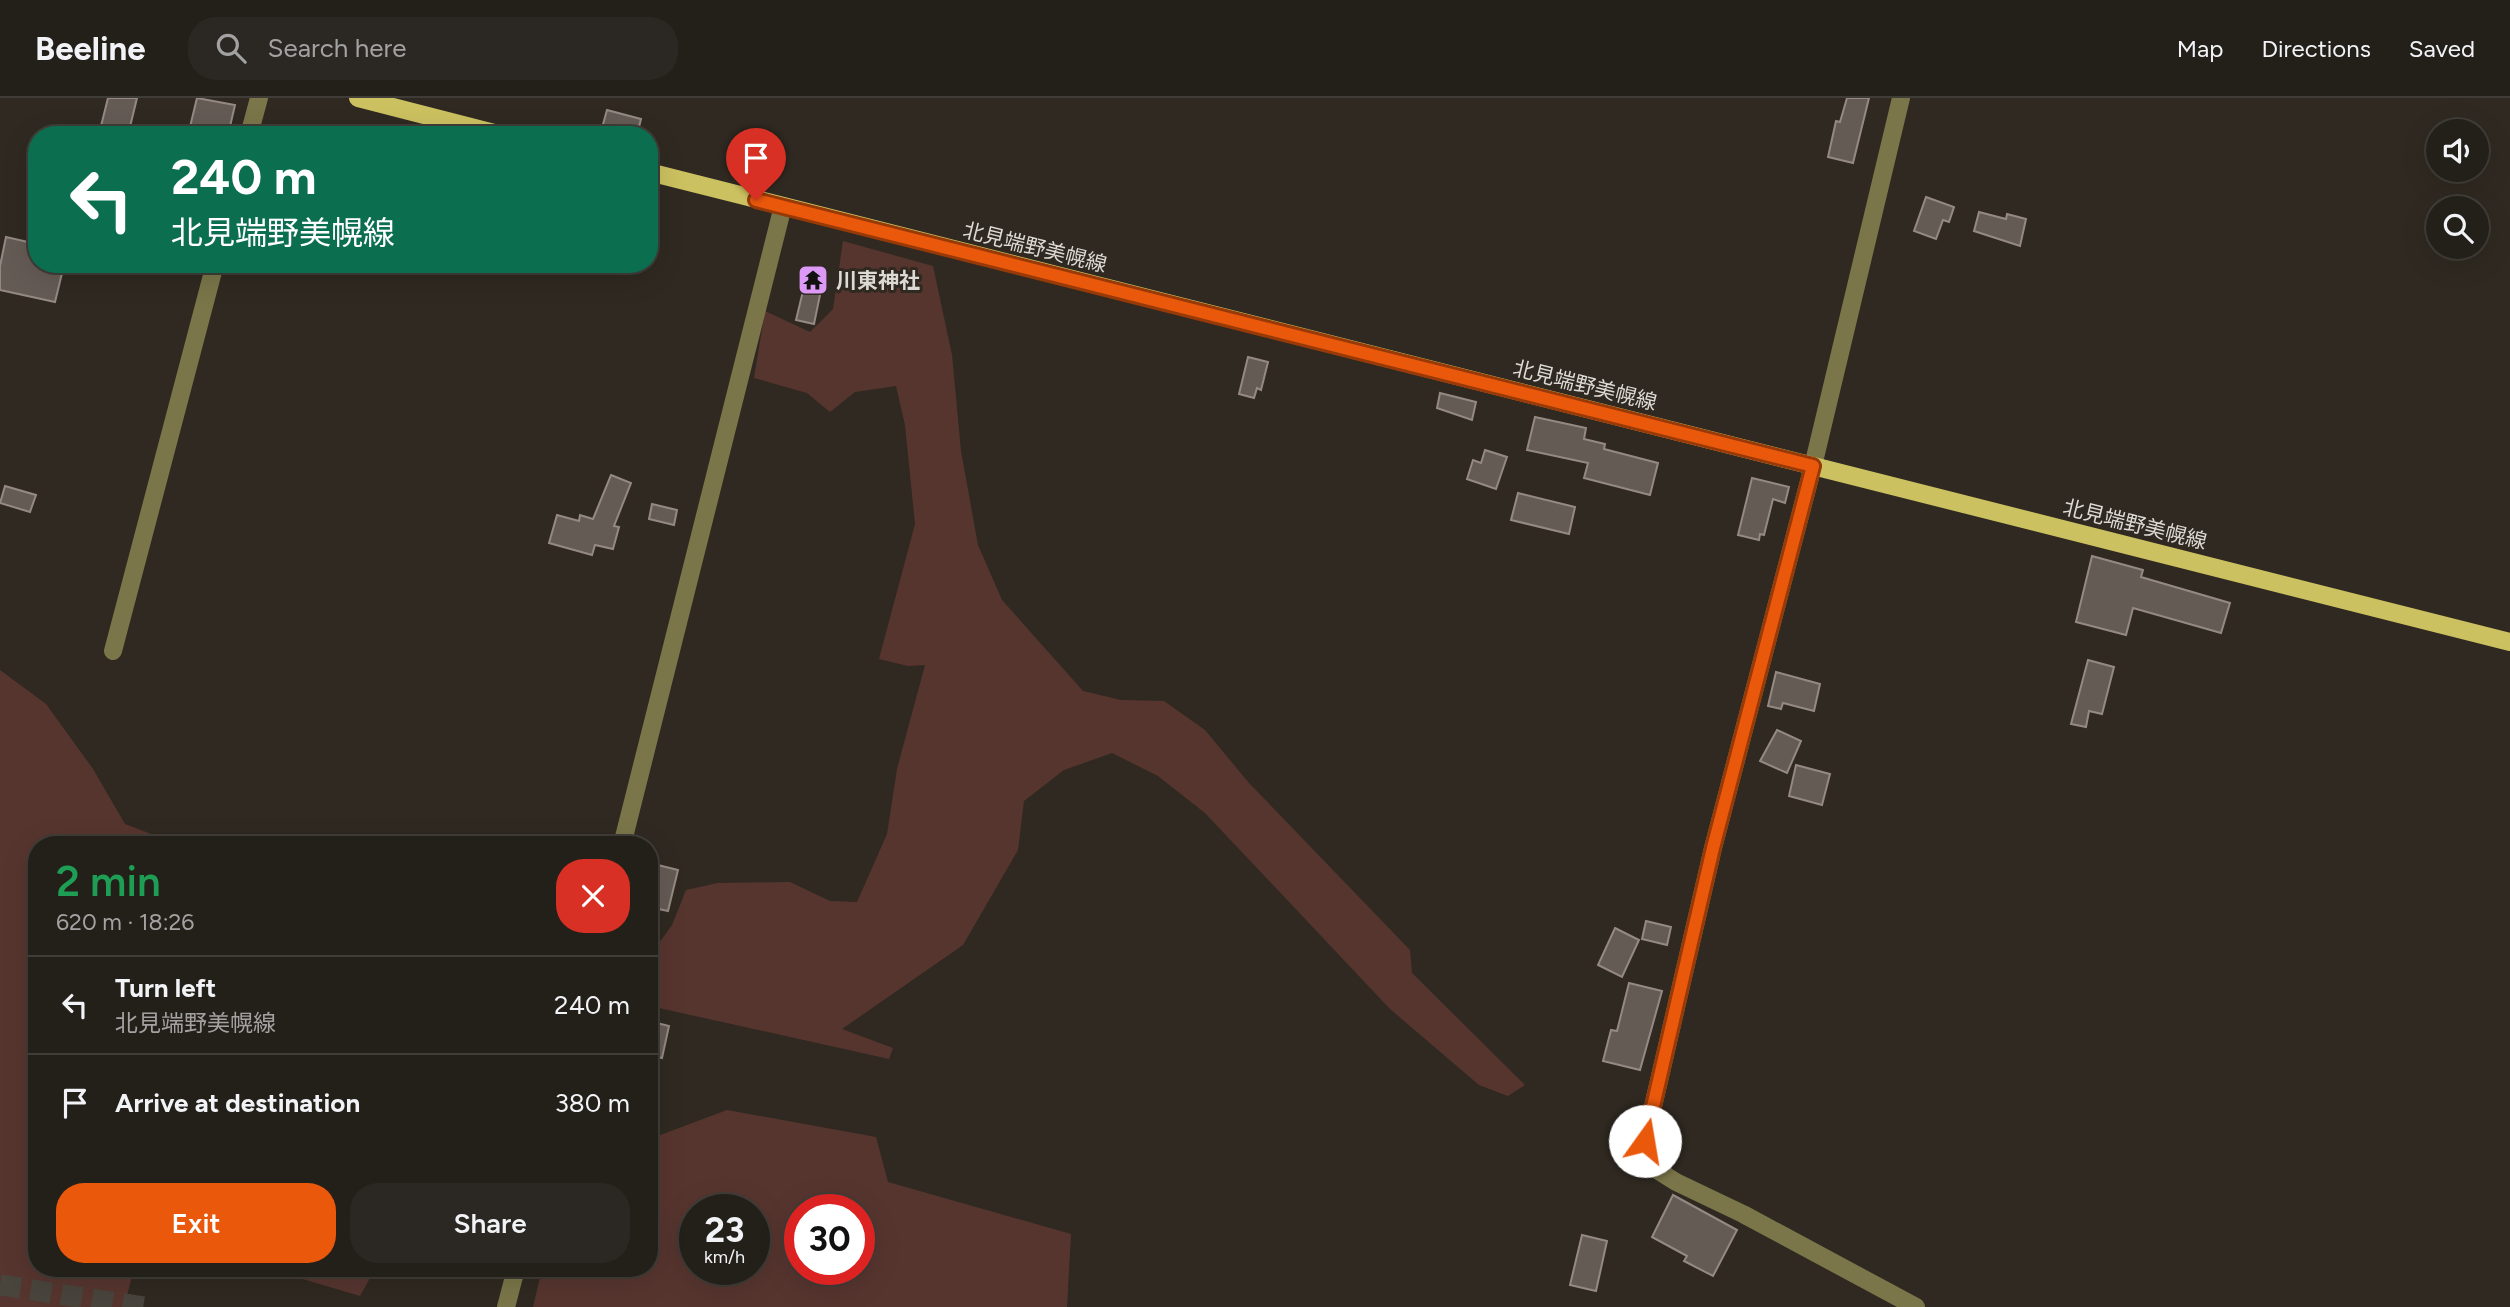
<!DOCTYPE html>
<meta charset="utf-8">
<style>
:root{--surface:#231f19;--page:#2b2722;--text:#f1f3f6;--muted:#a3a2a2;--line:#403d38;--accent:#ea580c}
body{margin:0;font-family:Figtree,"Noto Sans JP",sans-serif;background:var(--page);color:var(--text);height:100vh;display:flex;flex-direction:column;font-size:26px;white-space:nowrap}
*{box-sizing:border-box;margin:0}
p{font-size:23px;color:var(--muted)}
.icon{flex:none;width:38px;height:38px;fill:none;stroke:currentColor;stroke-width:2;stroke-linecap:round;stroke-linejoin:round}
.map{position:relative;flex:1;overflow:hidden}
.panel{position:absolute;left:28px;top:738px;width:630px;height:441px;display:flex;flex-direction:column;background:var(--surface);border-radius:28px;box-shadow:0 7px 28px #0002,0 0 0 2px var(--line)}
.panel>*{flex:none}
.guide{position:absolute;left:28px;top:28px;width:630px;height:147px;border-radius:28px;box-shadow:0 7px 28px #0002,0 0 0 2px var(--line);background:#0b6e4f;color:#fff;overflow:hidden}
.tools{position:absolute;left:2426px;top:21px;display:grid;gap:14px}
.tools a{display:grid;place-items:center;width:63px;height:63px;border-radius:50%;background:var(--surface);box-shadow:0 7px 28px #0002,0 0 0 2px var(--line);font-size:35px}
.speed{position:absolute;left:679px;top:1096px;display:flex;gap:14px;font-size:35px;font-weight:700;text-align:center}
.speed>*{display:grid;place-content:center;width:91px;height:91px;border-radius:50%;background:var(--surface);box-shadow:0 7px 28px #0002,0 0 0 2px var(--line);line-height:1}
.speed small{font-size:18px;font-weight:400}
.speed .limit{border:10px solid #d22;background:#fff;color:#111}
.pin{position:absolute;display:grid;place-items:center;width:60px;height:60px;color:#fff;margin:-72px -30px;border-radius:50% 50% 50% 0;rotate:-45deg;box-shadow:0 0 7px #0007}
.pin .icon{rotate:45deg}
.me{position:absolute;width:77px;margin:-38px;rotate:13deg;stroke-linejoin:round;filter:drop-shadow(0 0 5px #0008)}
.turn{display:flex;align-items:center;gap:24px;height:147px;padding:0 28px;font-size:32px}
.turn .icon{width:91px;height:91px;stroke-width:2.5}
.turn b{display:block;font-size:49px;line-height:60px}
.round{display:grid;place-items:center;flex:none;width:74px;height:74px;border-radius:28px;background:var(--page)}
.head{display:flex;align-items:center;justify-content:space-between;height:119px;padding:0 28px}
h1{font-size:42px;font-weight:600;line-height:52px;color:#1e9e55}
.button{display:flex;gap:14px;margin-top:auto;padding:14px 28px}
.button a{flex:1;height:80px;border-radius:28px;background:var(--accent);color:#fff;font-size:28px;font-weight:600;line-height:80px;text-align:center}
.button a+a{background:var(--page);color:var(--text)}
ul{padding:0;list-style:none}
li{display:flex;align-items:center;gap:21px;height:98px;padding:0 28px;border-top:2px solid var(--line)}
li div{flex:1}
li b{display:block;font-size:26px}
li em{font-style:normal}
header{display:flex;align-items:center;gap:42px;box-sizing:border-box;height:98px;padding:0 35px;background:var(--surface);border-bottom:2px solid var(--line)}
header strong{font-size:33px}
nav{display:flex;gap:38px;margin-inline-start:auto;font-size:24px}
.search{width:490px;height:63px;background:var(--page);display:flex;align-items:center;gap:18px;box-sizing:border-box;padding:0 24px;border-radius:28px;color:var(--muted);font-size:26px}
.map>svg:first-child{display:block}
.green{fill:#57352f;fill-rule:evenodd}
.building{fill:#655b55;stroke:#958a83;stroke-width:2}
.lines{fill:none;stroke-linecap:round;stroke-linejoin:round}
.highway-tunnel{stroke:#49443c;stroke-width:21;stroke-dasharray:21 10;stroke-linecap:butt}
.minor{stroke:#7b7649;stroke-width:18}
.major{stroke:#ccc160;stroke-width:18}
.route-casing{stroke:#983908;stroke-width:18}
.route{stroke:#ea580c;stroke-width:12}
.labels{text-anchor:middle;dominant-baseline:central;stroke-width:6;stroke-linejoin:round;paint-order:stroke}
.street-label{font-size:21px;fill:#dddad4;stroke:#2f2921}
.poi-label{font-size:21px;font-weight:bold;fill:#dddad4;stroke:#2f2921;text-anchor:start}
</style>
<header>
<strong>Beeline</strong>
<div class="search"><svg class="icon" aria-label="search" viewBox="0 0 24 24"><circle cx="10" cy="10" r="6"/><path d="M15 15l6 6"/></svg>Search here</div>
<nav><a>Map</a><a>Directions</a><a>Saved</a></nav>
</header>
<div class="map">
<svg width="2510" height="1209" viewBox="0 0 2510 1209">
<rect width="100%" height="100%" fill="#2f2921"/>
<!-- green -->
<g class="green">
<path d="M843,143L933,168L952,257L961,353L978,447L1002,502L1083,593L1121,602L1164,603L1205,632L1249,685L1410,852L1412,875L1525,987L1508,998L1479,987L1390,911L1205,715L1158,678L1112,655L1064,672L1024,703L1018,752L963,847L842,931L893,950L889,961L650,908L649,859L672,827L686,792L718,785L790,784L830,803L857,804L887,736L897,671L925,567L908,568L879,561L915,426L905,327L896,288L855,294L830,314L807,295L754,280L765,213L810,234L833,211Z"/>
<path d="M0,572L46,606L93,671L125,726L180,747H37V1171H134L124,1209H0Z"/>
<path d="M727,1012L876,1039L888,1084L1071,1136L1067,1209H533L542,1171H649V1038L655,1039ZM695,1111H754V1171H695ZM800,1111H859V1171H800Z"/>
<path d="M269,1171H375L360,1198Z"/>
</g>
<!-- building -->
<g class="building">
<path d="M108,0H137L128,37L100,32Z"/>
<path d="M197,0L235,7L228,37H188Z"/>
<path d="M1847,0H1869L1853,65L1828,59L1836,23L1840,24Z"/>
<path d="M607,12L641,21L637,37H600Z"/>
<path d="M1926,99L1954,109L1949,124L1943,122L1936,141L1914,133Z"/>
<path d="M1979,114L2006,121L2007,116L2026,121L2020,148L1974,133Z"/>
<path d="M6,139L37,146V166L63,171L55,204L0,192V168Z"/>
<path d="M804,189L821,192L814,226L796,222Z"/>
<path d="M1248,259L1268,264L1261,292L1257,290L1254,300L1239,296Z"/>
<path d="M1440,295L1476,304L1472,322L1437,310Z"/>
<path d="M1535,319L1586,330L1584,341L1605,346L1604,351L1658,365L1650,397L1584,380L1588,365L1527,352Z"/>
<path d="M1485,352L1507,359L1496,391L1467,381L1473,362L1481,365Z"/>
<path d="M611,377L631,385L614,428L619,429L613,451L595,447L592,457L549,445L557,417L579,423L580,417L593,421Z"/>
<path d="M1752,380L1789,389L1785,405L1773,401L1764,437L1760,436L1759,442L1738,437Z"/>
<path d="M5,388L36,397L30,414L0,405Z"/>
<path d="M1518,395L1575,409L1569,436L1511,422Z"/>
<path d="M652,406L677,412L674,427L649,421Z"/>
<path d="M2092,458L2143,472L2141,479L2230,505L2221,535L2133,510L2126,537L2076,524Z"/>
<path d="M2088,562L2114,569L2102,616L2089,613L2086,629L2071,626Z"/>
<path d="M1776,574L1820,586L1814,613L1783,605L1781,611L1768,608Z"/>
<path d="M1777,632L1801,643L1787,675L1760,663Z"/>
<path d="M1796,667L1830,676L1822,707L1789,698Z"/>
<path d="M654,766L678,772L668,813L649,809V788Z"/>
<path d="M1646,823L1671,829L1667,847L1642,841Z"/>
<path d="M1615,830L1639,842L1622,879L1598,867Z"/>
<path d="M1629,885L1662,893L1640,972L1603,963L1611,932L1617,933Z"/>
<path d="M649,923L669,928L662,960L649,957Z"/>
<path d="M1673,1097L1737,1132L1713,1178L1684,1163L1687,1158L1652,1139Z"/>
<path d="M1582,1137L1607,1143L1596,1193L1570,1187Z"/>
</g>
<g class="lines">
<!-- highway-tunnel -->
<path class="highway-tunnel" d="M0,1187L144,1209"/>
<!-- minor -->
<g class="minor">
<path d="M1901,0L1813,368L1713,750L1645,1043L1646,1056L1657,1072L1676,1084L1743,1116L1916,1209"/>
<path d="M249,37L259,0"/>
<path d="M113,553L215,166"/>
<path d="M622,747L783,108"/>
<path d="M506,1209L516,1171"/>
</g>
<!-- major -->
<g class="major">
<path d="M358,0L502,37"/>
<path d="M649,74L2510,544"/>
</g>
</g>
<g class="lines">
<!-- route casing -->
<g class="route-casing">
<path id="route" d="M756,102L1813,368L1713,750L1645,1043"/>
</g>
<!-- route -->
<use href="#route" class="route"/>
</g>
<!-- icons -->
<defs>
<g id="temple-square" transform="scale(1.575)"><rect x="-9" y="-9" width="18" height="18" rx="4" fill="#dc99f5" stroke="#2f2921"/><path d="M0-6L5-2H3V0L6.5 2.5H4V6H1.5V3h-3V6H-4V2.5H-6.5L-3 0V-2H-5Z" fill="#111"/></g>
</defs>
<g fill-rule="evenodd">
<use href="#temple-square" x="813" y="182"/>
</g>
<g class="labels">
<!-- street labels -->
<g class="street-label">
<text transform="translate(1035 149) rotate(14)">北見端野美幌線</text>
<text transform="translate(1585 287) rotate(14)">北見端野美幌線</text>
<text transform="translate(2135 426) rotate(14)">北見端野美幌線</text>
</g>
<!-- poi labels -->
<g class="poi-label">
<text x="836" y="182">川東神社</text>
</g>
</g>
</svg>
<div class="tools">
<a><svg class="icon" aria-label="sound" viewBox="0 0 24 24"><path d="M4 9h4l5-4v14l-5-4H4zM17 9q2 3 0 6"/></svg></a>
<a><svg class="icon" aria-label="search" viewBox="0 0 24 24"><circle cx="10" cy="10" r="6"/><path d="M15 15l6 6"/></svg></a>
</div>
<div class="speed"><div>23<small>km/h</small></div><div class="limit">30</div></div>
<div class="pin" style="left:756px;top:102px;background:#d93025"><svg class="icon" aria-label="arrive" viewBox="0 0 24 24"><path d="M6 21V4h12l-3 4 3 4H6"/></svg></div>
<svg class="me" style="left:1645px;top:1043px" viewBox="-20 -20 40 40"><circle r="19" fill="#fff"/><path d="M0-13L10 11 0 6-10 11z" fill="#ea580c"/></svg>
<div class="guide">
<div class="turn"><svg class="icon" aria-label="left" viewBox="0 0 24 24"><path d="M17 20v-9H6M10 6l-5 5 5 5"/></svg><div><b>240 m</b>北見端野美幌線</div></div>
</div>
<section class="panel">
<div class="head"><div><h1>2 min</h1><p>620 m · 18:26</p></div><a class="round" style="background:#d93025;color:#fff"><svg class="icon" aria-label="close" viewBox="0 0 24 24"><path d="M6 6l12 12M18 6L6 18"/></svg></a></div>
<ul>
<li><svg class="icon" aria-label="left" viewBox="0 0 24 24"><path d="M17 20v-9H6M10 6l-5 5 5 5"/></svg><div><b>Turn left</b><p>北見端野美幌線</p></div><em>240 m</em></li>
<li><svg class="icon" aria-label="arrive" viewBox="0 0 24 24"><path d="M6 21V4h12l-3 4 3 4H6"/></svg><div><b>Arrive at destination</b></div><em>380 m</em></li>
</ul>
<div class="button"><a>Exit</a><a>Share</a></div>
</section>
</div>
